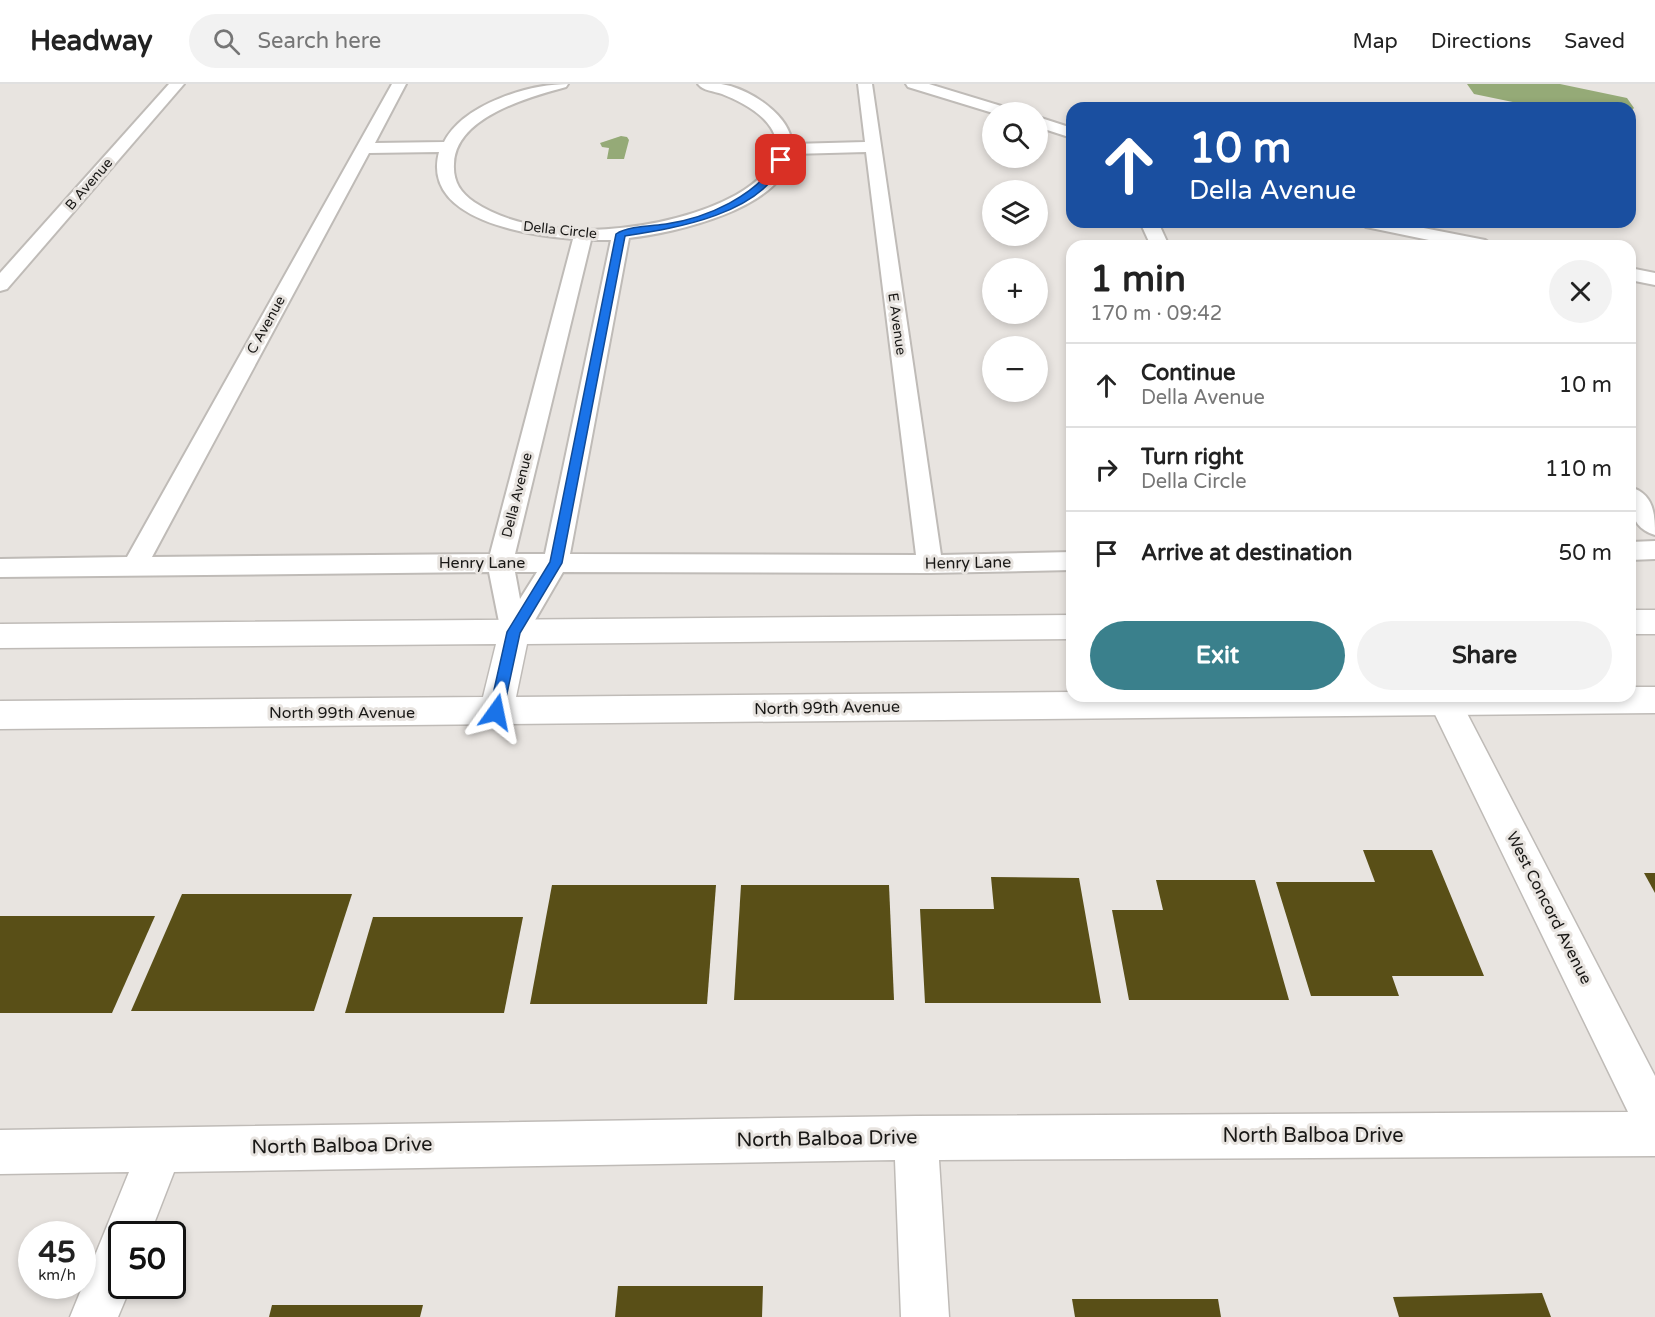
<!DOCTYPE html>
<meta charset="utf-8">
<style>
:root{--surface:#fff;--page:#f2f2f2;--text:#222;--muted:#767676;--line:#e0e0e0;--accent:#3a808c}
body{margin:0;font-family:"Varela Round",sans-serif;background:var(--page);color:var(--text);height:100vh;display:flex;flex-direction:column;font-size:22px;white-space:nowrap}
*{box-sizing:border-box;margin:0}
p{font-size:20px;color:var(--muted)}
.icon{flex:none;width:33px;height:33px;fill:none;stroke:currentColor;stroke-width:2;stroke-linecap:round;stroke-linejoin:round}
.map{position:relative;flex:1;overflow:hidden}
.drawer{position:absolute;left:1066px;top:156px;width:570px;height:462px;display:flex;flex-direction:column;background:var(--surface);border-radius:18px;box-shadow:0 3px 9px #0003}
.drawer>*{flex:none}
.guide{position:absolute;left:1066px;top:18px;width:570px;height:126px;border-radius:18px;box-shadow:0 3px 9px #0003;background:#1a4fa0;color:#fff;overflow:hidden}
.fabs{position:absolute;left:982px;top:18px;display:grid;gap:12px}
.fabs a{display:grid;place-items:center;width:66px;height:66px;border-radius:50%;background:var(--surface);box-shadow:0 3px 9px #0003;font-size:30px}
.speed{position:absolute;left:18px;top:1137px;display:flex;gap:12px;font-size:30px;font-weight:700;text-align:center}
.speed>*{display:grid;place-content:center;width:78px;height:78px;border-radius:50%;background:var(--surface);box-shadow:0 3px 9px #0003;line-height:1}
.speed small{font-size:15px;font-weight:400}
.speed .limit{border:3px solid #111;border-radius:9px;background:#fff;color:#111}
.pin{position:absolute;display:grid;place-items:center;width:51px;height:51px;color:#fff;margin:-26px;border-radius:12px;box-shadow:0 3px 9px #0006}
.me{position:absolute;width:66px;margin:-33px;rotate:12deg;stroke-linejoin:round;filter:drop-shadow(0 0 4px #0008)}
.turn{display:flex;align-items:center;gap:21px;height:126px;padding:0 24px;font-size:27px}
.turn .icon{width:78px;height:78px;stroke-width:2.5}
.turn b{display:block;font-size:42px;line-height:51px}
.round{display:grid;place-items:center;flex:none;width:63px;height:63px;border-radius:32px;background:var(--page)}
.head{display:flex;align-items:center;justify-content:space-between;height:102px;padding:0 24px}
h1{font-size:36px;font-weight:700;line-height:45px}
.primary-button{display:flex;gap:12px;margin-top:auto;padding:12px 24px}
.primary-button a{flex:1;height:69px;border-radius:36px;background:var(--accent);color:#fff;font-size:24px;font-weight:700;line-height:69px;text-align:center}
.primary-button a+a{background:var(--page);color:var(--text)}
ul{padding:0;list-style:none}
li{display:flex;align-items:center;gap:18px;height:84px;padding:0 24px;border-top:2px solid var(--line)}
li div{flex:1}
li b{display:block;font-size:22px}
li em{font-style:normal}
header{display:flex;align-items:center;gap:36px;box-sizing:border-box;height:84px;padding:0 30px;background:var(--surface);border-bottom:2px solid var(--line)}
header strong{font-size:28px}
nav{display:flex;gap:33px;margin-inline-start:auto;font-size:21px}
.search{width:420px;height:54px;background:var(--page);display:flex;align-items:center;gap:15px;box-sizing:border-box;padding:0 21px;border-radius:33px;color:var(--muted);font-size:22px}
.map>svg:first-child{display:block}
.water{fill:#95aa77}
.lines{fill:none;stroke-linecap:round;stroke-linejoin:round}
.river{fill:#95aa77;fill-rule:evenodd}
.building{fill:#594f17}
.service-casing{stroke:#bfbbb7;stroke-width:4}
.minor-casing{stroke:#bfbbb7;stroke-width:3}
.secondary-casing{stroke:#bfbbb7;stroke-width:3}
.service{fill:#fff;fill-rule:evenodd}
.minor{fill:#fff;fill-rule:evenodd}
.secondary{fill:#fff;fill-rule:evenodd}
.route{fill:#1a73e8;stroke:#114b97;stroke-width:1.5}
.labels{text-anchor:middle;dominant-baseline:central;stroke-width:6;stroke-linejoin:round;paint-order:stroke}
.far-street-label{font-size:14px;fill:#191816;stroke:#e8e4e0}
.street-label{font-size:16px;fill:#191816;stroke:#e8e4e0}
.near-street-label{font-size:20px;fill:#191816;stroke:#e8e4e0}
</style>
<header>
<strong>Headway</strong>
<div class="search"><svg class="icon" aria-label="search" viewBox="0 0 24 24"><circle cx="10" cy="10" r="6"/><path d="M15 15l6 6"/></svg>Search here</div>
<nav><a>Map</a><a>Directions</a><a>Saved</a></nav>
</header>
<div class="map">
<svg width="1655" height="1233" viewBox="0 0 1655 1233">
<rect width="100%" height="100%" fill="#e8e4e0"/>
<!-- water -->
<path class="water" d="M621,52L627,53L629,56L624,75H607L609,64L602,63L600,59Z"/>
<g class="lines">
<!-- river -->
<path class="river" d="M1467,0H1560L1627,14L1634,24L1630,28V24H1541L1474,10Z"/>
</g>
<!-- building -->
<g class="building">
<path d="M1363,766H1432L1484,892H1392L1399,912H1311L1276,798H1375Z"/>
<path d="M1644,789H1655V809Z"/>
<path d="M991,793L1079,794L1101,919H925L920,825H994Z"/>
<path d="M1156,796H1255L1289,916H1129L1112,826H1163Z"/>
<path d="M552,801H716L707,920H530Z"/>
<path d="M741,801H889L894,916H734Z"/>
<path d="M182,810H352L314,927H131Z"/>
<path d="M0,832H155L112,929H0Z"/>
<path d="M373,833H523L504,929H345Z"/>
<path d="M618,1202H763L762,1233H615Z"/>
<path d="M1542,1209L1551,1233H1399L1393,1213Z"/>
<path d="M1072,1215H1218L1221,1233H1075Z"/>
<path d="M272,1221H423L420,1233H269Z"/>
</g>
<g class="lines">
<!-- service casing -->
<g class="service-casing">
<g id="service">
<path d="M169,0H184L7,205L0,207V189Z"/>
<path d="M392,0H406L375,59L444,58C463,20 529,0 568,0L566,3C529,13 455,33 454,80C453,97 460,108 474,118C541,163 669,148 736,111C755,100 781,80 776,55C770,32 742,18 722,10C714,7 703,7 698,0C705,0 713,0 721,0C748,4 790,30 792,60L865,58L858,0H872L941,471L1072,468V486L930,489L563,488L524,555L514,558L504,555L501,548L489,488L0,493V475L127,473ZM439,68C421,136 527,151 573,155L490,470L152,473L369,69ZM866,68L916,471L570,470L629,154C675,149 782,125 792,70ZM591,156H611L545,470H515ZM515,488H537L520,515Z"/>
<path d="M906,0H929L1011,25L1014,28L993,29L908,3Z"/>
<path d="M1038,33L1072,44V54L1038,43Z"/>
<path d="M1140,138H1158L1169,162H1151Z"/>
<path d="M1357,138H1393L1485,156L1494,162H1458L1366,143Z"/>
<path d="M1630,184L1655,189V201L1630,196Z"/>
<path d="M1630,403C1654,410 1655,430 1655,451C1631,444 1630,424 1630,403Z"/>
<path d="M1655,457V475L1630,476V458Z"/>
</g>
</g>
<!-- minor casing -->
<g class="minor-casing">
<path id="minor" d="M1426,612H1458L1655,992V1072L939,1076L949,1233H901L895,1076L174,1088L150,1150H122V1202H131L118,1233H70L129,1088L0,1090V1046L916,1032L1628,1028Z"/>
</g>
<!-- secondary casing -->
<g class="secondary-casing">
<g id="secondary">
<rect x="1630" y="526" width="25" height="24"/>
<path d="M1072,531V555L527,560L516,613L1072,608V612H1630V603H1655V629L0,645V617L483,613L496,560L0,564V540Z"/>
</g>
</g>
<!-- service -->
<use href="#service" class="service"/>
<!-- minor -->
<use href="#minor" class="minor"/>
<!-- secondary -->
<use href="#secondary" class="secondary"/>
</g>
<!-- route -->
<path class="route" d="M778,75L785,76C761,131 676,144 625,152L562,479L520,549L503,628L496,634L491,632L489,628L507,548L550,478L616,150C628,142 652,142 666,140C707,134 757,112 778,75Z"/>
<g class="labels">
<!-- far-street labels -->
<g class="far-street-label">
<text transform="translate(89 100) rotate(-49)">B Avenue</text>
<text transform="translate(560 146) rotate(6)">Della Circle</text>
<text transform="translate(897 240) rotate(82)">E Avenue</text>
<text transform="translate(266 241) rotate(-61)">C Avenue</text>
<text transform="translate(517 411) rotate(-76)">Della Avenue</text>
</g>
<!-- street labels -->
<g class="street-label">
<text x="482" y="479">Henry Lane</text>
<text transform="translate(968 479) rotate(-1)">Henry Lane</text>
<text transform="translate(827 624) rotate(-1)">North 99th Avenue</text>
<text x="342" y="629">North 99th Avenue</text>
<text transform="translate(1549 824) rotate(63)">West Concord Avenue</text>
</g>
<!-- near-street labels -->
<g class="near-street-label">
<text x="1313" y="1052">North Balboa Drive</text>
<text transform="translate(827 1055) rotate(-1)">North Balboa Drive</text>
<text transform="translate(342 1062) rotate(-1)">North Balboa Drive</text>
</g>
</g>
</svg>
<div class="fabs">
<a><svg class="icon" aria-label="search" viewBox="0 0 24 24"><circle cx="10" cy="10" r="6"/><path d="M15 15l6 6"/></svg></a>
<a><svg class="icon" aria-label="layers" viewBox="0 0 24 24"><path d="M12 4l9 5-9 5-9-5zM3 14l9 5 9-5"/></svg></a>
<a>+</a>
<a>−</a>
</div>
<div class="speed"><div>45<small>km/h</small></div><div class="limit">50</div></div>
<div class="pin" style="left:781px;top:76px;background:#d93025"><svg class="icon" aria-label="arrive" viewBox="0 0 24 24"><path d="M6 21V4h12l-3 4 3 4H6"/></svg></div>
<svg class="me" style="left:496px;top:628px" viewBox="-20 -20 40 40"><path d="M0-17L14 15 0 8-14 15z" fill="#1a73e8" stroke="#fff" stroke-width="4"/></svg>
<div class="guide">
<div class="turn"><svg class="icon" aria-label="ahead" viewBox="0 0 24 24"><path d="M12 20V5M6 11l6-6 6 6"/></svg><div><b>10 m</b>Della Avenue</div></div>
</div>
<section class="drawer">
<div class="head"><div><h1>1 min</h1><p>170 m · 09:42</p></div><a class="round"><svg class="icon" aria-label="close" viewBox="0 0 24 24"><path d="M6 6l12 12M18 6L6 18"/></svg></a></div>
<ul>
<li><svg class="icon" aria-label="ahead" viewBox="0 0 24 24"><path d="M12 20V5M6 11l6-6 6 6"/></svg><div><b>Continue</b><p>Della Avenue</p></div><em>10 m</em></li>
<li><svg class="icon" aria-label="right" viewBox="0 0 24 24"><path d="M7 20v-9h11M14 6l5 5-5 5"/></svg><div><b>Turn right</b><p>Della Circle</p></div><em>110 m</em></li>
<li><svg class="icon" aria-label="arrive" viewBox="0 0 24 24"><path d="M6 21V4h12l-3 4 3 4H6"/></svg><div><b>Arrive at destination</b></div><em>50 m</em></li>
</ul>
<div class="primary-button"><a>Exit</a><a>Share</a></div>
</section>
</div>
